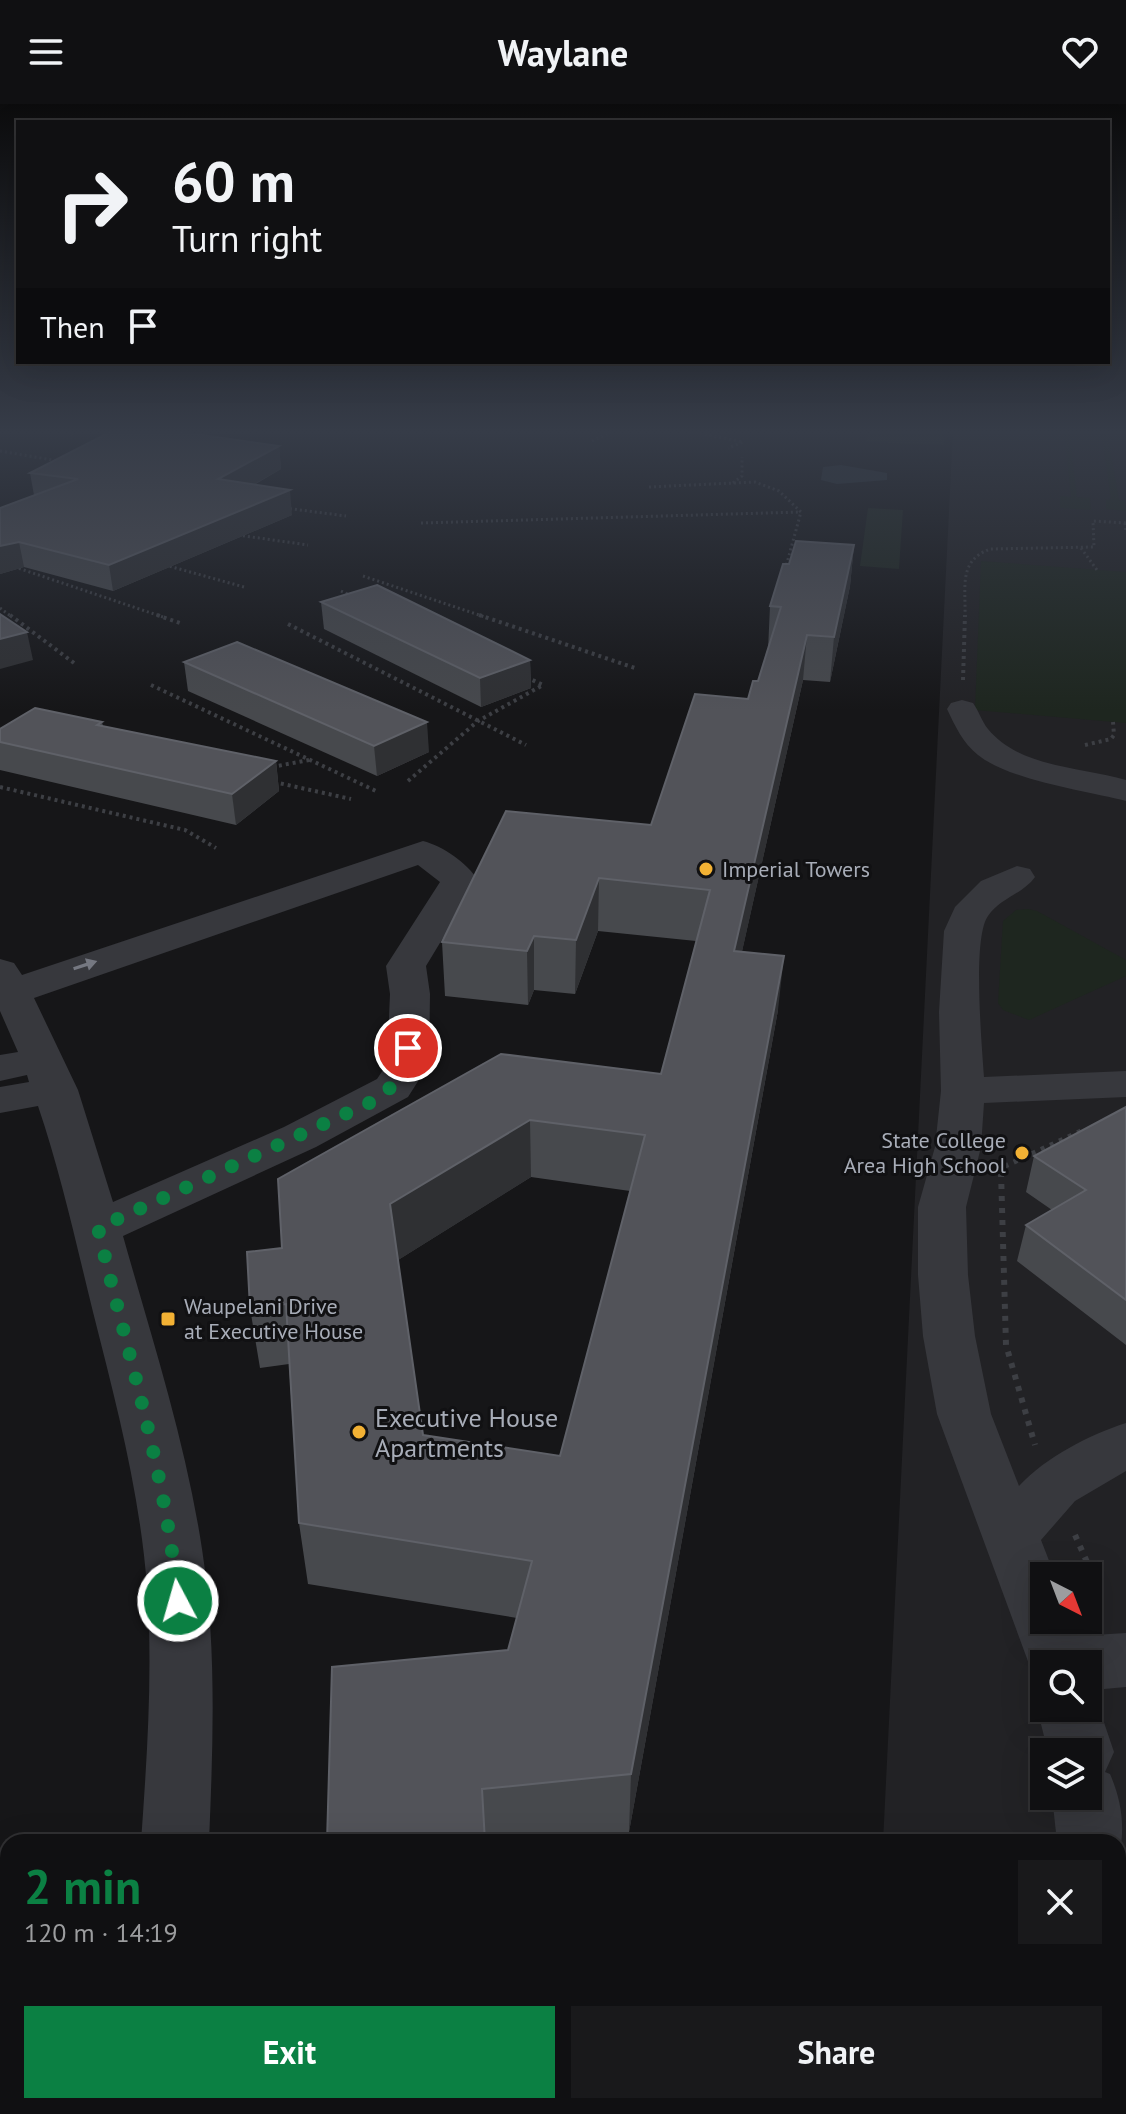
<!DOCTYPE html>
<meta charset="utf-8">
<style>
:root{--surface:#101012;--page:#19191b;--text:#f1f3f6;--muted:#9c9d9f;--line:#303032;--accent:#0b8043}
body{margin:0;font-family:"PT Sans",sans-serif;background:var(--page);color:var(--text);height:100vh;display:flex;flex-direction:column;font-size:30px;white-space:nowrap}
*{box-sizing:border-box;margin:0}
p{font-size:26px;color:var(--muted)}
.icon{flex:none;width:44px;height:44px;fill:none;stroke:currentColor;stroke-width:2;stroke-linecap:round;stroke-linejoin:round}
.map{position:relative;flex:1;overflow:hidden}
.side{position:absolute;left:0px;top:1730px;width:1126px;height:280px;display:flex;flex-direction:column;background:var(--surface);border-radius:24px 24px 0 0;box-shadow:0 8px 32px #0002,0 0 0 2px var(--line)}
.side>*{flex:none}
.guide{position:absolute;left:16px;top:16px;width:1094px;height:244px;border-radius:0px;box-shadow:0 8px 32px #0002,0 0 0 2px var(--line);background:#101012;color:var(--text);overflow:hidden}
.needle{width:52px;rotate:138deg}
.tools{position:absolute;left:1030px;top:1458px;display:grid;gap:16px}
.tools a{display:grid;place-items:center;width:72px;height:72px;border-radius:0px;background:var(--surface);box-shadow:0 8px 32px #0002,0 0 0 2px var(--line);font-size:40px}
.pin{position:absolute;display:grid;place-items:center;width:68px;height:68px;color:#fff;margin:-34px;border:4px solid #fff;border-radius:50%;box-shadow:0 2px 8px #0007}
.me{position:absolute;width:88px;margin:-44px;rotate:354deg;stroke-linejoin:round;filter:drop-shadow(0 0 6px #0008)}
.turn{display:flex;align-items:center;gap:28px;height:168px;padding:0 24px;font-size:36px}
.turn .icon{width:104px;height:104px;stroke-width:2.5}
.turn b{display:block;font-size:56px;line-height:68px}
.then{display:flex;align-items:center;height:76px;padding:0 24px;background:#0003;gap:16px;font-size:30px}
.round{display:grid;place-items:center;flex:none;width:84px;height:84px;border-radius:0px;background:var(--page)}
.headline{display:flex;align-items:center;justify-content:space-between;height:136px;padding:0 24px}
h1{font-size:48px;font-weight:600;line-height:60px;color:var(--accent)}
.action{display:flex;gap:16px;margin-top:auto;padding:16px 24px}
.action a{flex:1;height:92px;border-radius:0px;background:var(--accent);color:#fff;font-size:32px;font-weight:600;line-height:92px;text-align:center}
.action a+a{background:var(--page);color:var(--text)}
header{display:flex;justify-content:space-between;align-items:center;height:104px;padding:0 24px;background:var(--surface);font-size:36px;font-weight:600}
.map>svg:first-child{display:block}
.built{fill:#222225;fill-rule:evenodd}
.green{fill:#1e261f}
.water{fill:#2c353c}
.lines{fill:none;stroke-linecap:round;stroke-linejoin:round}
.path-far3{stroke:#3d3f44;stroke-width:3;stroke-dasharray:2 3;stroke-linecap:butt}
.path-far2{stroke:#3d3f44;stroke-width:4;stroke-dasharray:3 4;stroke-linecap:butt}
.path-far1{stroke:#3d3f44;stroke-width:5;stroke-dasharray:4 6;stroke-linecap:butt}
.path{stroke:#3d3f44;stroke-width:6;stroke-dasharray:5 7;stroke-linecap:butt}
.minor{fill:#37383d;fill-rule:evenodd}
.wall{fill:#47494d;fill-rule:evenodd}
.shaded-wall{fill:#2f3033}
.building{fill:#525359;stroke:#5f6168;stroke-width:2;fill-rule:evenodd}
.oneway{fill:#757881}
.route{stroke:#0b8043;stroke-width:14;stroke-dasharray:0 25.2}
.poi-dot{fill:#f2b134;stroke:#111113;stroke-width:3}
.labels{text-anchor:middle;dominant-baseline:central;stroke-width:6;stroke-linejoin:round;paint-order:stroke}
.poi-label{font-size:22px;fill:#a8adb8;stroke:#111113;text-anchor:start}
.near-poi-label{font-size:26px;fill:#a8adb8;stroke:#111113;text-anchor:start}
</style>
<header><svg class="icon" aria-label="menu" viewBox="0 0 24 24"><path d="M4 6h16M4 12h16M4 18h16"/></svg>Waylane<svg class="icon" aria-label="heart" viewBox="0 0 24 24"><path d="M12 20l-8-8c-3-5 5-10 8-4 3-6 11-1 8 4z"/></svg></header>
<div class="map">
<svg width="1126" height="2010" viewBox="0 0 1126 2010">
<rect width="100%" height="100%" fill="#161618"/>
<!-- built -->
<path class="built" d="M953,326H1126V2010H870V2002H1118V1738H883ZM1044,1472H1088V1516H1044ZM1044,1560H1088V1604H1044ZM1044,1648H1088V1692H1044Z"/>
<!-- green -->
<g class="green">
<path d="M869,326H945L944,341L866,338Z"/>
<path d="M1064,326H1069L1077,393L1090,394L1091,406L1060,404V392L1071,393Z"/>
<path d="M1101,326H1107L1119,396L1125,397L1126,407L1106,405V396L1111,395Z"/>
<path d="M868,404L903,406L899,465L860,462Z"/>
<path d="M981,457L1126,468V619L975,606Z"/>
<path d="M1028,805L1037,807L1126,856V872L1029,916L1003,906L998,899L1003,817L1016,806Z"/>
</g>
<!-- water -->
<path class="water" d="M841,361L887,369V376L837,380L821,376L823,363Z"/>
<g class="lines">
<!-- path-far3 -->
<g class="path-far3">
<path d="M685,326L743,338L728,344"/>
<path d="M420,328L429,326"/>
<path d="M71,330L78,327"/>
<path d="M592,337L615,326"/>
<path d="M0,347L58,357"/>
<path d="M733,379L742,372V353"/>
<path d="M649,383L755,378L779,387L801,408L785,466"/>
<path d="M285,404L346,412"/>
<path d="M421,419L801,408"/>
<path d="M1125,419L1126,429"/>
<path d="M238,431L308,441"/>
<path d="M1081,444L1097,466"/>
<path d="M0,458L163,513"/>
<path d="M165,461L244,483"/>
<path d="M363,472L485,513"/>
<path d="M341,487L352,492"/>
<path d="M0,504L12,513"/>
<path d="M965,513C966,483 958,457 990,445L1094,443L1093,417L1126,419"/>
</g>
<!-- path-far2 -->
<g class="path-far2">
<path d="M10,511L74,559"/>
<path d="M157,511L180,519"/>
<path d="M479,511L638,565"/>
<path d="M288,520L526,641"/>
<path d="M963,576L965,511"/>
<path d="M151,581L376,687"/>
<path d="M1085,641L1111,635L1114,631L1113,618"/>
<path d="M272,663L309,656"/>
<path d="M408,677L478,617L543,581L528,574"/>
<path d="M274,678L351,695"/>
<path d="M0,683L185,726L216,744"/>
</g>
<!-- path-far1 -->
<path class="path-far1" d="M1001,1070V1064L1081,1027"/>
<!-- path -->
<g class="path">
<path d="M1001,1068L1006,1241L1035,1341"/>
<path d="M1075,1431L1091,1467"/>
</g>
<!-- minor -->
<g class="minor">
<path d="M962,596L973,599C979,607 982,618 988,625C1020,664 1082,663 1126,676V697C1085,687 1009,676 978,651C963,639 955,622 947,605L951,599Z"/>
<path d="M423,737C443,742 467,759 478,776L426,862L430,890L429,960L408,993L316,1043L123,1132C152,1235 186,1339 202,1445C217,1542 213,1641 209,1738H141C147,1653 153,1568 147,1483C140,1389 116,1299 93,1208C76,1139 61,1070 38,1002L0,1009V983L29,978L27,971L0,977V951L18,948L0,907V855L14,859L22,871ZM418,761L440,778L386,862L390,890L387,960L377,975L284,1023L113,1098L78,986L34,894Z"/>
<path d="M1017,762L1030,765L1035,773C1023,790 1000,794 988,812C972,834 982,942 984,973L1126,967V993L984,999L981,1043L966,1103L968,1171L975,1232L991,1310L1019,1382C1046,1353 1089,1331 1126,1319V1367L1075,1397L1041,1436L1055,1472H1044V1516H1072L1078,1532L1126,1529V1583L1093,1586L1114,1648L1105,1668L1110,1670C1122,1697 1126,1727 1118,1755V1738H1057L1052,1692H1088V1648H1048L1037,1604L1044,1589V1604H1088V1560H1044V1582L1036,1579L937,1310L923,1232L918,1171V1103L935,1043L941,987L939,908L944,827L955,803L981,777Z"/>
<path d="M1118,1967L1126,1970V2010H1071L1070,2002H1118Z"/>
<path d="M82,2002H160L159,2010H81Z"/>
</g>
</g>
<!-- wall -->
<g class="wall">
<path d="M279,342L281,365L254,381L292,411L113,487L24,463L0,470V404L34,391L30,369Z"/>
<path d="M854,441L850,482L830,578L803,576L742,847L778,906L629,1728L534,1738H327L508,1546L517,1514L308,1480L299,1419L289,1260L260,1264L250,1204L282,1144L278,1075L661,970L696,837L598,827L575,890L534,886L528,901L445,892L442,838L651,721L748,595L758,577L768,546L770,502L789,460ZM531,1073L630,1087L560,1352L423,1331L398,1156Z"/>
<path d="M321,498L530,556L531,584L481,603L324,525Z"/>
<path d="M184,558L429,648L377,672L188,587Z"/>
<path d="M102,618L103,622L276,657L279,687L236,721L0,666V625Z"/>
<path d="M1126,1003V1241L1017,1157L1026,1121L1052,1106L1026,1088L1034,1052Z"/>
<path d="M327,2002H647L646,2010H329Z"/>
</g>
<!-- shaded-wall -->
<g class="shaded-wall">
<path d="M279,342L281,365L221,399L218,375Z"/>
<path d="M290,386L292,411L113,487L109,461Z"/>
<path d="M19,438L24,463L0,470V442Z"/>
<path d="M854,441L850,482L830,578L834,533Z"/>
<path d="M27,528L33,556L0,565V535Z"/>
<path d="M807,531L803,576L730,901L734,847Z"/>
<path d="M530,556L531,584L481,603L480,574Z"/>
<path d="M427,618L429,648L377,672L374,642Z"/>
<path d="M276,657L279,687L236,721L232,690Z"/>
<path d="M599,774L598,827L575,890L576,836Z"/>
<path d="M534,832V886L528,901L527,847Z"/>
<path d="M784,852L778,906L629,1728L631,1670Z"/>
<path d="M530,1016L531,1073L395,1158L390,1100Z"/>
<path d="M642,2002H647L646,2010H641Z"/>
</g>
<!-- building -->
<g class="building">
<path d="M114,326H167L279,342L218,375L290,386L109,461L19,438L0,442V404L78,375L30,369Z"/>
<path d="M796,437L854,441L834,533L807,531L734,847L784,852L631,1670L482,1685L485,1738H327L332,1563L508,1546L532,1457L299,1419L286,1200L250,1204L247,1148L282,1144L278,1075L501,950L661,970L710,786L599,774L576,836L534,832L527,847L442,838L506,707L651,721L695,590L748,595L753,577H758L781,503L770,502L783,460H789ZM530,1016L645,1031L560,1352L423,1331L390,1100Z"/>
<path d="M377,481L530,556L480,574L321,498Z"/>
<path d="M0,510L27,528L0,535Z"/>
<path d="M237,538L427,618L374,642L184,558Z"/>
<path d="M35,604L102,618L97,621L276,657L232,690L0,638V625Z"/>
<path d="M1126,1003V1196L1026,1121L1086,1086L1034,1052Z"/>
<path d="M454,2002H642L641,2010H488Z"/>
</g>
<!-- one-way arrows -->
<defs><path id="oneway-solid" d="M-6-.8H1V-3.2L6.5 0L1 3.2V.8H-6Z" transform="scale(2)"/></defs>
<use class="oneway" href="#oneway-solid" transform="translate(85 861) rotate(-18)"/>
<!-- sky -->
<linearGradient id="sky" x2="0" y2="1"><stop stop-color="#0c0c0d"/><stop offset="0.54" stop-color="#363c48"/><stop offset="1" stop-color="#363c48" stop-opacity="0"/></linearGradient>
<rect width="1126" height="607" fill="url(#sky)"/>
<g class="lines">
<!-- route -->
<path class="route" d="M178,1497C166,1370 127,1248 98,1124L369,999C391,985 408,972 408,944"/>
</g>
<!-- markers -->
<g class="poi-dot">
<circle cx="706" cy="765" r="8"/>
<circle cx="1022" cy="1049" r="8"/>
<rect x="160" y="1207" width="16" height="16" rx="4"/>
<circle cx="359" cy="1328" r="8"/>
</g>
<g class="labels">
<!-- poi labels -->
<g class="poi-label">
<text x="722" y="765">Imperial Towers</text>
<text x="1006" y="1036" text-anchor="end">State College<tspan x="1006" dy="25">Area High School</tspan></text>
<text x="184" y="1202">Waupelani Drive<tspan x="184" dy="25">at Executive House</tspan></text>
</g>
<!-- near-poi labels -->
<g class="near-poi-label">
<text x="375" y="1313">Executive House<tspan x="375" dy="30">Apartments</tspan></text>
</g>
</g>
</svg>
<div class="tools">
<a><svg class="needle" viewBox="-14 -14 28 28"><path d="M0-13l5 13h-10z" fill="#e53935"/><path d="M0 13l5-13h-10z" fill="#9c9d9f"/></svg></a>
<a><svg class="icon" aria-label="search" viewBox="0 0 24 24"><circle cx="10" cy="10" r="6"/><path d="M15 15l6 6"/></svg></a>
<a><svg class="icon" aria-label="layers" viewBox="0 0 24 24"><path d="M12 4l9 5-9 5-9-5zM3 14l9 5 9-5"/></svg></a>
</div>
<div class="pin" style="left:408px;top:944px;background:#d93025"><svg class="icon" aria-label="arrive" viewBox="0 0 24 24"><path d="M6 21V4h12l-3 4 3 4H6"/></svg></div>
<svg class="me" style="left:178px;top:1497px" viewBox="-20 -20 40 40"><circle r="17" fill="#0b8043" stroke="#fff" stroke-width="3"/><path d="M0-11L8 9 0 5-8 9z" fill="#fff"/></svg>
<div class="guide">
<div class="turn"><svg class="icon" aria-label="right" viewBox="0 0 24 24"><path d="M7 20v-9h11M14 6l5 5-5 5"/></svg><div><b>60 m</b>Turn right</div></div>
<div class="then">Then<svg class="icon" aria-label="arrive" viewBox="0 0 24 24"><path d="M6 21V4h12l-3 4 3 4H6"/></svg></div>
</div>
<section class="side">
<div class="headline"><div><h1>2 min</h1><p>120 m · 14:19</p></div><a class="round"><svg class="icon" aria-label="close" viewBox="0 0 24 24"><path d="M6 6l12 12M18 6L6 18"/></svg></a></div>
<div class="action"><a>Exit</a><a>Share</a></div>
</section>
</div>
